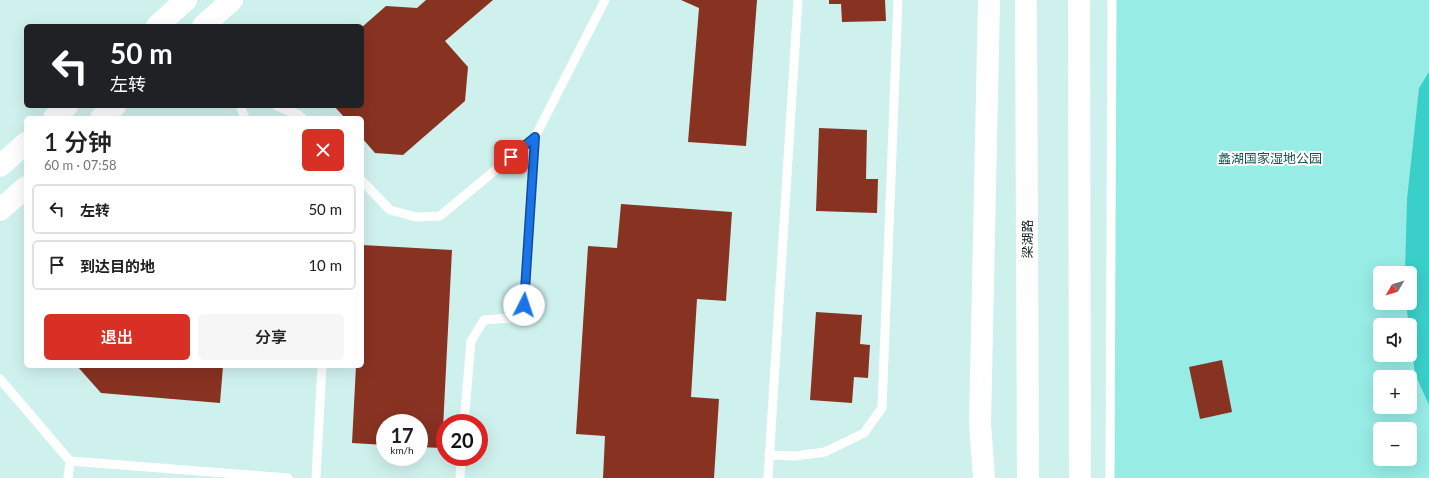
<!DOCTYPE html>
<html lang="zh">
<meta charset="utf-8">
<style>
:root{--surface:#fff;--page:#f6f6f6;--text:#202124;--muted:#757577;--line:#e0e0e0;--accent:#d93025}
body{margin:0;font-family:Lato,"Noto Sans SC",sans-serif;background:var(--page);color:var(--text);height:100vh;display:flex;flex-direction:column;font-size:15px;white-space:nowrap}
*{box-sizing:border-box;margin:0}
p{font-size:13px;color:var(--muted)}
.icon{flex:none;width:22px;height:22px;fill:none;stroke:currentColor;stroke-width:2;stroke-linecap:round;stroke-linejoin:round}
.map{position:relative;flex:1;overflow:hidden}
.sheet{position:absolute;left:24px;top:116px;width:340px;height:252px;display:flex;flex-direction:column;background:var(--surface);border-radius:6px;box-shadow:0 4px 16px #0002}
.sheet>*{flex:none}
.hud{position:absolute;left:24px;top:24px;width:340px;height:84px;border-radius:6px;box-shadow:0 4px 16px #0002;background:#202124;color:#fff;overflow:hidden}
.needle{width:26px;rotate:232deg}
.tools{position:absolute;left:1373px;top:266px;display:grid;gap:8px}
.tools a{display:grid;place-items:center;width:44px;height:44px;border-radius:6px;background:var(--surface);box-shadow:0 4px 16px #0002;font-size:20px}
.speed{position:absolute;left:376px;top:414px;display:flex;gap:8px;font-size:20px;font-weight:700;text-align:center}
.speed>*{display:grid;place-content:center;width:52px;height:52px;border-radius:50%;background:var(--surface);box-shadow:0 4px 16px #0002;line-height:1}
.speed small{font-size:10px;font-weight:400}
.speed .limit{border:6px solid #d22;background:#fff;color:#111}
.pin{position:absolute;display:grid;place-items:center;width:34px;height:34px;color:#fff;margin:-17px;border-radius:8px;box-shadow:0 2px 6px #0006}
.me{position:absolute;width:44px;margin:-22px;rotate:4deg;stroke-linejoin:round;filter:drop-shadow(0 0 3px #0008)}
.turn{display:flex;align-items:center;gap:14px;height:84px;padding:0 20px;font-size:18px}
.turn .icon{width:52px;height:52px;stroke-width:2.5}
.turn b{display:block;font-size:28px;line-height:34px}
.round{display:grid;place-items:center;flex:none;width:42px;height:42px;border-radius:6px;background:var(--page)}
.overview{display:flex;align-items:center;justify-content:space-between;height:68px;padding:0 20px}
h1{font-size:24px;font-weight:600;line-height:30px}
.action{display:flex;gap:8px;margin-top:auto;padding:8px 20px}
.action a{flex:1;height:46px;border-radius:6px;background:var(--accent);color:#fff;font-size:16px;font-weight:600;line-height:46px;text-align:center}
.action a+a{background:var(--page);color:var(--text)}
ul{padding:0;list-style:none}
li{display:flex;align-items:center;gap:12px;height:50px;margin:0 8px 6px;padding:0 12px;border:2px solid var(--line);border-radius:6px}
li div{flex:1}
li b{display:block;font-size:15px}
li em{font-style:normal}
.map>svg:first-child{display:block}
.green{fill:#97ece6;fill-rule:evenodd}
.water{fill:#3ad0c9}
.building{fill:#883222}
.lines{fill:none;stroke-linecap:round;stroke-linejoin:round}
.lane{stroke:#fff;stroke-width:9}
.secondary{stroke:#fff;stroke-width:22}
.highway{stroke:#fff;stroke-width:22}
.route-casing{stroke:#114b97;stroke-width:10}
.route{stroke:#1a73e8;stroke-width:7}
.labels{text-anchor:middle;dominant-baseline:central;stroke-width:4;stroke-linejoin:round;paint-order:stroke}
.park-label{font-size:13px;fill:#175451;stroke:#fff}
.street-label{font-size:13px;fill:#121f1e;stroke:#fff}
</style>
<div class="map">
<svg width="1429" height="478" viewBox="0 0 1429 478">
<rect width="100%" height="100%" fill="#cff1ee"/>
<!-- green -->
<path class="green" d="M1115,0H1429V478H1109ZM1380,273H1410V303H1380ZM1380,325H1410V355H1380ZM1380,377H1410V407H1380ZM1380,429H1410V459H1380Z"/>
<!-- water -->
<path class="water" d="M1429,72V405L1415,374L1406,303H1410V273H1405L1407,199L1419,88Z"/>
<!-- building -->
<g class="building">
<path d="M426,0H493L445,41L468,67L465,101L403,155L375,153L362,138V118H345L334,106H362V27L386,6L417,8Z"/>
<path d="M681,0H757L746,146L688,142L699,8Z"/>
<path d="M829,0H885L886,21L842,22L841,4H829Z"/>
<path d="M819,128L867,130L866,179H878L877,213L816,211Z"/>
<path d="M621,204L732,212L726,301L697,299L691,397L719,399L714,478H603L605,436L576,434L588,246L617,248Z"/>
<path d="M362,245L452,250L442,448L419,447V423H385V445L352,443L356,366H362Z"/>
<path d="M816,312L862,315L860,344L870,345L868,378L854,377L852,403L810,400Z"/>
<path d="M1222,360L1232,412L1200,419L1189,367Z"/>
<path d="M77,366H223L220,403L101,393Z"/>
</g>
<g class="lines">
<!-- lane -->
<g class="lane">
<path d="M240,106L245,118"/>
<path d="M277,106L299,115L302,118"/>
<path d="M362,181L390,210L416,217L440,216L535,137"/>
<path d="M0,379L70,461L68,478"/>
<path d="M464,423L471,341L484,320L511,318L524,305L535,137L605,0"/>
<path d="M769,455L795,456L825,452L864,433L882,408L898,0"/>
<path d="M70,461L288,478"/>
<path d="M316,478L322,366"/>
<path d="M460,478L461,457"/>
<path d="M768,478L798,0"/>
<path d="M1110,478L1112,0"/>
</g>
<!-- secondary -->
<g class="secondary">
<path d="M157,26L186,0"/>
<path d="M203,26L232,0"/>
<path d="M54,118L67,106"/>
<path d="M101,118L115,106"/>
<path d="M0,166L26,143"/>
<path d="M0,210L26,187"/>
<path d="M984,478L980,424L989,0"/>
</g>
<!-- highway -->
<g class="highway">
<path d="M1026,0L1028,478"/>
<path d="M1079,0L1080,478"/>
</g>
</g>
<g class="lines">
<!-- route casing -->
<g class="route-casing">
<path id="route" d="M511,157L535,137L524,305"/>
</g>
<!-- route -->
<use href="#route" class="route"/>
</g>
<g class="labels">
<!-- park labels -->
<g class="park-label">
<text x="1270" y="158">蠡湖国家湿地公园</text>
</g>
<!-- street labels -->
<g class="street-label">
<text transform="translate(1027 239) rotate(-90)">梁湖路</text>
</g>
</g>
</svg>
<div class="tools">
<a><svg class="needle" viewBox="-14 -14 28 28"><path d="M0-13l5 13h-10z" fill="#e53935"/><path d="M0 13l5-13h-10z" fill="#757577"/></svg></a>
<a><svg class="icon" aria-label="sound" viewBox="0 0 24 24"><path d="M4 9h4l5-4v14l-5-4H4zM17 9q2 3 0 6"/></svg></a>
<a>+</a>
<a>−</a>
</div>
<div class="speed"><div>17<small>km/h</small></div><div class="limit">20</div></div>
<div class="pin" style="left:511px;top:157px;background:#d93025"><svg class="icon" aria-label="arrive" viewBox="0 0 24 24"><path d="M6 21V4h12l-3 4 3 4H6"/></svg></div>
<svg class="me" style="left:524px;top:305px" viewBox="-20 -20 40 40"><circle r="19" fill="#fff"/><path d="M0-13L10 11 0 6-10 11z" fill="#1a73e8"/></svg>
<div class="hud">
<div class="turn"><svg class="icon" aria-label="left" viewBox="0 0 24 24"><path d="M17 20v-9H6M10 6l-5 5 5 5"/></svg><div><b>50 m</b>左转</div></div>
</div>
<section class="sheet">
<div class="overview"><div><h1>1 分钟</h1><p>60 m · 07:58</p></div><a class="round" style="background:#d93025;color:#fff"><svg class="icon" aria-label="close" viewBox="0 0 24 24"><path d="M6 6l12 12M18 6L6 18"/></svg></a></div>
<ul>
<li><svg class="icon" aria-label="left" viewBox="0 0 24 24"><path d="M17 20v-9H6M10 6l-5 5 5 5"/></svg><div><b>左转</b></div><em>50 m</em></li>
<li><svg class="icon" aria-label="arrive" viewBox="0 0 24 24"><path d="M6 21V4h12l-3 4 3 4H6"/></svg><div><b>到达目的地</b></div><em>10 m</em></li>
</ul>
<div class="action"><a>退出</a><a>分享</a></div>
</section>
</div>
